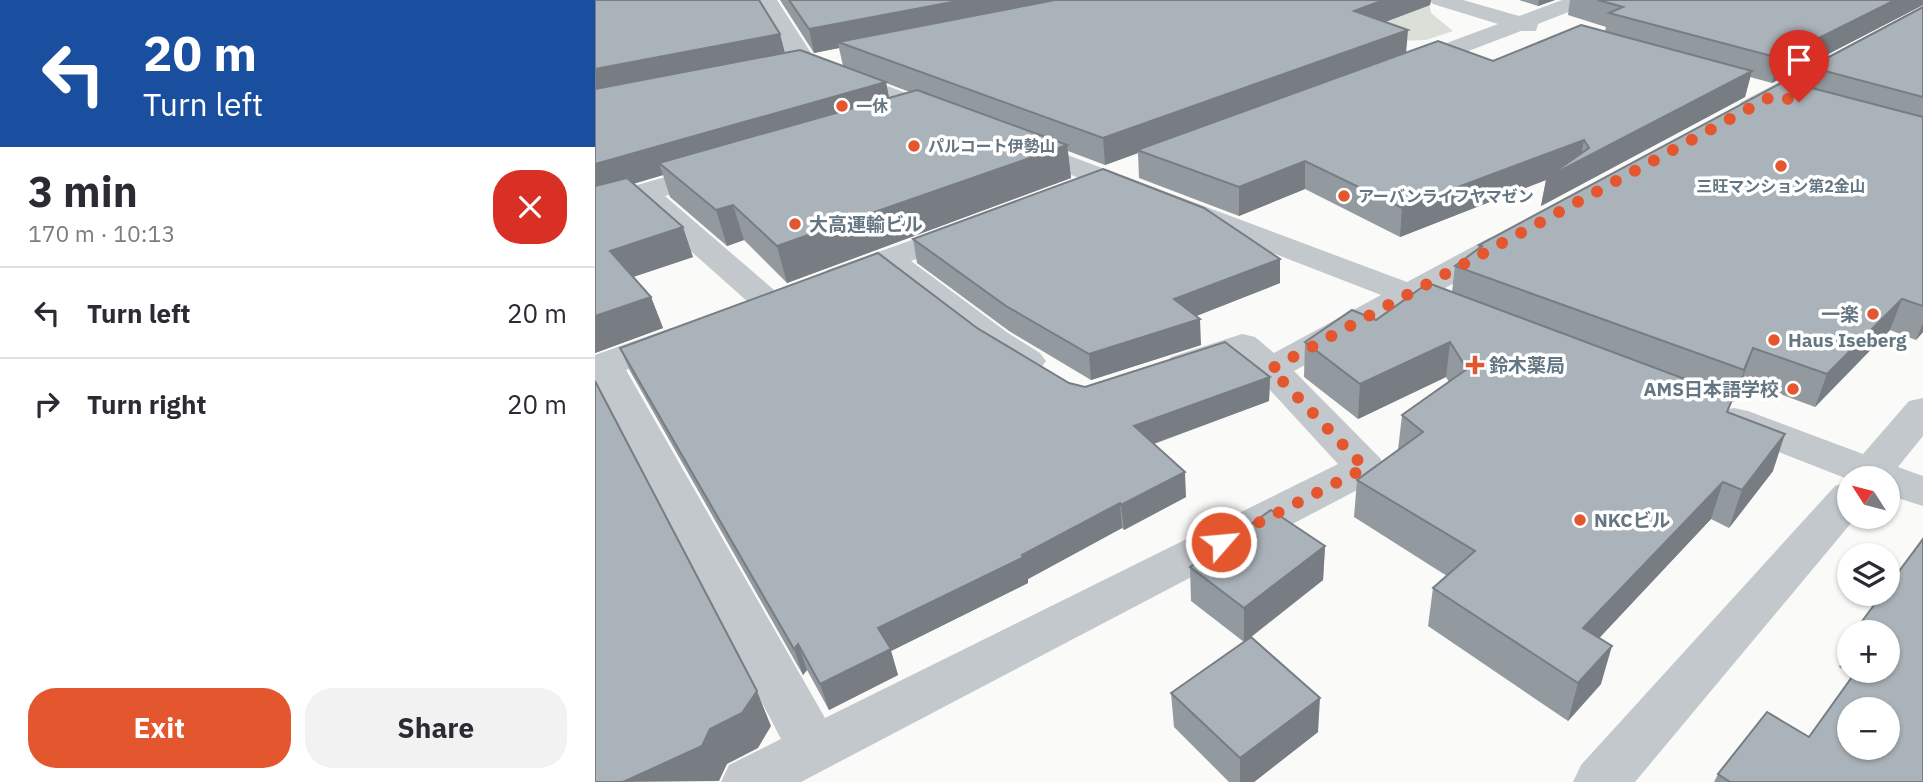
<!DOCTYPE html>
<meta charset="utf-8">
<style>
:root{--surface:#fff;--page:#f2f2f3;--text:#2b2b33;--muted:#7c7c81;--line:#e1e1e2;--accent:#e4572e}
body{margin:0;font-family:"IBM Plex Sans","Noto Sans JP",sans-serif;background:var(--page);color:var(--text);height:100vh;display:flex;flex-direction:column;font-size:26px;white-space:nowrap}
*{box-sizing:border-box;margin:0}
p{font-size:23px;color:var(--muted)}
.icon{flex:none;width:38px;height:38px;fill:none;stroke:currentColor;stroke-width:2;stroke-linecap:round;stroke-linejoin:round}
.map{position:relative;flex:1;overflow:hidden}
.drawer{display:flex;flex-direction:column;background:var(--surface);width:595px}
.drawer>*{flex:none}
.top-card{background:#1a4fa0;color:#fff;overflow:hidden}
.needle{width:46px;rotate:306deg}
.tools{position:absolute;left:1242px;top:466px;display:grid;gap:14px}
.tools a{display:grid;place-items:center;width:63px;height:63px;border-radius:50%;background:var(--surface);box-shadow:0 2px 5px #0004;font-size:35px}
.pin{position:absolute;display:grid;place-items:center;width:60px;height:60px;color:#fff;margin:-72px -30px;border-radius:50% 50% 50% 0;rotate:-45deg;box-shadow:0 0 7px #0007}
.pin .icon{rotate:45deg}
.me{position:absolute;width:77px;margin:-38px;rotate:63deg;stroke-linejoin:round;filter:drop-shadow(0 0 5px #0008)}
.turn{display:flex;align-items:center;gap:24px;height:147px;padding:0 28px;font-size:32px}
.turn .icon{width:91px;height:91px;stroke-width:2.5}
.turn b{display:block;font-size:49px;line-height:60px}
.round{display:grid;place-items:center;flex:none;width:74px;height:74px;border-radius:28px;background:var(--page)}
.overview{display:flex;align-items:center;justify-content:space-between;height:119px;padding:0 28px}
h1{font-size:42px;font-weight:800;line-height:52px}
.button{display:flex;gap:14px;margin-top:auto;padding:14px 28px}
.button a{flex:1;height:80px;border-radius:28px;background:var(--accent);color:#fff;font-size:28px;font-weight:800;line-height:80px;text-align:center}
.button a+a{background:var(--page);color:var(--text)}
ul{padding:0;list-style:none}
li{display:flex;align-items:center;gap:21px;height:91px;padding:0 28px;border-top:2px solid var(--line)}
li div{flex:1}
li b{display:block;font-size:26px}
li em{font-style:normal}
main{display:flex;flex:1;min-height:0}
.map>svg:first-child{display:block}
.green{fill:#dadfd7}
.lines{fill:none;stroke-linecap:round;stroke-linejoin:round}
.minor{fill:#c3c8cc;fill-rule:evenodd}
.wall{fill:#929a9f;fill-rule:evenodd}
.shaded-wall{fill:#777d82}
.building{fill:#aab3b9;stroke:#777d82;stroke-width:2;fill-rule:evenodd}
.route{stroke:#e4572e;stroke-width:12;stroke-dasharray:0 21.6}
.poi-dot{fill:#e4572e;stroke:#fff;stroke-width:2.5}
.labels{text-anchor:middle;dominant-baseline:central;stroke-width:7;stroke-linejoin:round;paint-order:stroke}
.far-poi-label{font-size:16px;font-weight:bold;fill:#657683;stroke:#fff;text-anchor:start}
.poi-label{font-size:19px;font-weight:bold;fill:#657683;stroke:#fff;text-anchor:start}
</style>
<main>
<section class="drawer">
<div class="top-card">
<div class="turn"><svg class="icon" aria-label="left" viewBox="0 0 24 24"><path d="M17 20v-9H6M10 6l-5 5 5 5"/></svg><div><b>20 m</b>Turn left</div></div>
</div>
<div class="overview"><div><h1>3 min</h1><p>170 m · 10:13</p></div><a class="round" style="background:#d93025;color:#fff"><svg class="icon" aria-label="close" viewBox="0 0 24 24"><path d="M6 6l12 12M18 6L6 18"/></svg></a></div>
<ul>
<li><svg class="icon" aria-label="left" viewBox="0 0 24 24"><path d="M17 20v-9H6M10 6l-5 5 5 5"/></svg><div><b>Turn left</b></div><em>20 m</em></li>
<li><svg class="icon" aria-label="right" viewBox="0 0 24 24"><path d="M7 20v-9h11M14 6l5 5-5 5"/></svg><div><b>Turn right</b></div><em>20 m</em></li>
</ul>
<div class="button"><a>Exit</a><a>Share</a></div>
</section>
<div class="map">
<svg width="1328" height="782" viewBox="0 0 1328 782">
<rect width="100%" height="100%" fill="#fafaf8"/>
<!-- green -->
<path class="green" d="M826,4L835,6L836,13L858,31L831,40L804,41L774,25Z"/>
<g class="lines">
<!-- minor -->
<g class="minor">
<path d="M160,0H182L220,59L354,109L358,115L354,121L345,123L336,121L204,69L193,57Z"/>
<path d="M834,0H868L924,16L967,0H998L994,4L943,24L941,31H926L821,71L812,73L803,71L800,66L803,61L903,24L838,4Z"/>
<path d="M1328,7V23L1164,114L1155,116L1146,114L1142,108L1146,102Z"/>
<path d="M427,138L812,282L894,238L905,235L916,238L921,245L916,252L841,293L846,300L841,307L829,310L816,307L699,371L785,458L791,468L785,478L206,782H126L134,765L186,739L0,382V355L76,328L89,331L94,339L89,347L31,370L230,718L743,464L663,377L642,359L589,376L576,373L570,365L576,357L647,334L660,337L679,353L786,295L417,152L413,146L417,140Z"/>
<path d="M123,162L133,165L137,171L133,177L70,196L186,296L191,303L186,310L174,313L162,310L43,204L0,216V197Z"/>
<path d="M368,222L379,224L384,231L379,238L316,261L413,333L445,353L451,361L445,369L432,372L419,369L387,349L288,272L244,287L232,284L227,277L232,270Z"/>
<path d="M1328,398V436L1303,467L1328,476V506L1293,495V478H1255V516H1262L1040,782H978L986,765L1240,486L1252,482L1250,478L1125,429L1119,420L1125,411L1139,408L1153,411L1268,454L1314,401Z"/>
</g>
</g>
<!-- wall -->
<g class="wall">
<path d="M0,0L185,34L190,53L248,66L244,48L219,53L185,0H836L835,5L790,22L811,53L898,61L1010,31L1011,27L973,15L975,0H1328V5L1177,83L1155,77L1150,97L946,206L951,180L805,237L710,189L644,216L544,178L543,153L510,165L473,151L476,178L192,283L149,240L132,246L75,197L68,175L38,184L98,257L38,277L56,297L68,328L0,353ZM291,83L312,91L315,92L294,98Z"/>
<path d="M924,0H960L943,6Z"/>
<path d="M1328,7V332L1321,340L1295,330L1220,407L1147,380L1139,402H1137L1133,412L1178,471L1134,528L1116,519L1004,638L1006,684L973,721L833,626L838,588L852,576L759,517L762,480L803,450L807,415L854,382L851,377L763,419L709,377L710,342L781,320L857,292L860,266L883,249L884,245L1210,86L1215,67Z"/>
<path d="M318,239L685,283L601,316L606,345L496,380L414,331L322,263Z"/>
<path d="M382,328L474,383L490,387L675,377L674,401L559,444L591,497L529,530L527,528L433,579V583L296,651L303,675L234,710L212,670L208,675L35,371L25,348Z"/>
<path d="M1328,539V782H1119L1123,774L1214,737L1258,675L1244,667L1255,644V670H1293V632H1260Z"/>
<path d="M730,546L728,580L650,642L723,732L659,782H634L579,727L576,693L649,642L596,601L595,567Z"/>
</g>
<!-- shaded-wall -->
<g class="shaded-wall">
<path d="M368,0H487L243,42L244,48L219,53L214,29Z"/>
<path d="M789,0H836L835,5L758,34L759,11Z"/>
<path d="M944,0H960L943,6Z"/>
<path d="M1300,0H1328V5L1177,83L1184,58Z"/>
<path d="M813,30L811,54L542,150L543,153L510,165L508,138Z"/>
<path d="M185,34L191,58L0,96V69Z"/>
<path d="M1157,71L1150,97L946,206L951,180L805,237L807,208L989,140L985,160Z"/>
<path d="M291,82L296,108L64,163L68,175L0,195V164Z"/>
<path d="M472,145L476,178L192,283L182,246Z"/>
<path d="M710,161V189L644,216V187Z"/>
<path d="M138,205L149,240L132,246L121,210Z"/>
<path d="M88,227L98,257L26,281L15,251Z"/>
<path d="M685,259V283L581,324L579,299Z"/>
<path d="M56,297L68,328L0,353V316Z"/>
<path d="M1307,299L1295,330L1220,407L1232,374Z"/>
<path d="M605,319L606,345L496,380L494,354Z"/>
<path d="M1328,323V332L1321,340Z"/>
<path d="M855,342L851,377L763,419L765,384Z"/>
<path d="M1158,348L1147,380L1139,402L1149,370Z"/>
<path d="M675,377L674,401L541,450L539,426Z"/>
<path d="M1190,434L1178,471L1134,528L1147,490Z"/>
<path d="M590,472L591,497L529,530L526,505Z"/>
<path d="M1128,482L1116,519L978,666L988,628Z"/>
<path d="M525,503L527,528L433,579V583L296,651L303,675L234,710L225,684L283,628L427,555Z"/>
<path d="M730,546L728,580L649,642V608Z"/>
<path d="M203,644L212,670L208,675L199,649Z"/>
<path d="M1017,646L1006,684L973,721L983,683Z"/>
<path d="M162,691L176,726L163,748L132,764L124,781L28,782L115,729Z"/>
<path d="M725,698L723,732L659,782H645V758Z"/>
</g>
<!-- building -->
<g class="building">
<path d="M0,0H164L185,34L0,69Z"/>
<path d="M194,0H368L214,29Z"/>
<path d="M460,0H789L759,11L813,30L508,138L243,42Z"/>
<path d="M1003,0H1300L1184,58L1014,13L1028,7Z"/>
<path d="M1328,7V97L1215,67Z"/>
<path d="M986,25L1157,71L951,178L994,148L989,140L807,208L710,161L644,187L542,150L843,41L898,61Z"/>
<path d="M205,50L291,82L0,164V89Z"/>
<path d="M1190,81L1328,117V306L1307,299L1232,374L1158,348L1149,370L860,266L887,246L884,245Z"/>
<path d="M322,90L472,145L182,246L138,205L121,210L64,163Z"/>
<path d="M508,169L609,208L685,259L579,299L605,319L494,354L411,306L318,239Z"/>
<path d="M32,178L88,227L15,251L56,297L0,316V186Z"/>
<path d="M283,253L382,328L474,383L490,387L630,342L675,377L539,426L590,472L526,505L525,503L427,555L429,557L283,628L296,649L225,684L203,644L199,649L25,348Z"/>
<path d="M833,283L1138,397L1132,412L1190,434L1147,490L1128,482L988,628L1017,646L983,683L838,588L880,551L762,480L828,432L807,415L872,369L855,342L765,384L710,342L757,310L781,320Z"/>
<path d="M0,381L162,691L147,713L115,729L107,746L28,782H0Z"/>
<path d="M676,510L730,546L649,608L595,567Z"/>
<path d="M1328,539V782H1135L1123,774L1172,712L1214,737L1262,670H1293V632H1268L1262,628L1288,593H1293V586ZM1255,709H1293V747H1255Z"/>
<path d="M656,637L725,698L645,758L576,693Z"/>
</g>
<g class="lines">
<!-- route -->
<path class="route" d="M626,542L770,468L676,369L1179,95L1204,102"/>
</g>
<!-- markers -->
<g class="poi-dot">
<circle cx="247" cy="106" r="7"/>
<circle cx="319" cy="146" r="7"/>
<circle cx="1186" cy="166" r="7"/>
<circle cx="749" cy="196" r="7"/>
<circle cx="200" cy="224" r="7"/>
<circle cx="1278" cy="314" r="7"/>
<circle cx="1179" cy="340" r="7"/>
<path d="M876.5 354.5h7v7h7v7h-7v7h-7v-7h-7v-7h7z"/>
<circle cx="1198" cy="389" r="7"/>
<circle cx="985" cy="520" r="7"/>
</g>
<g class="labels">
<!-- far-poi labels -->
<g class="far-poi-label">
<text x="261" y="106">一休</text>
<text x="333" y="146">パルコート伊勢山</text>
<text x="1186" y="186" text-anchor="middle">三旺マンション第2金山</text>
<text x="763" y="196">アーバンライフヤマゼン</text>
</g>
<!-- poi labels -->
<g class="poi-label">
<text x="214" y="224">大高運輸ビル</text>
<text x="1264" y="314" text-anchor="end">一楽</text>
<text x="1193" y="340">Haus Iseberg</text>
<text x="894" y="365">鈴木薬局</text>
<text x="1184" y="389" text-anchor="end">AMS日本語学校</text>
<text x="999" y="520">NKCビル</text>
</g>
</g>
</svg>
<div class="tools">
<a><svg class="needle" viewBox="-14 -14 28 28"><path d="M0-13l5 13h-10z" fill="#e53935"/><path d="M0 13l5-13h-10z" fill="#7c7c81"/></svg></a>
<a><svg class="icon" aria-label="layers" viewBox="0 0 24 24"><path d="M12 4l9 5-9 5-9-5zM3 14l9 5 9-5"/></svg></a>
<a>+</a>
<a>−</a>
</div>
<div class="pin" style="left:1204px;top:102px;background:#d93025"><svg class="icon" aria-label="arrive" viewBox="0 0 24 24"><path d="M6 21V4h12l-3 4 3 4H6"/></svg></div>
<svg class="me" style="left:626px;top:542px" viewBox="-20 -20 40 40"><circle r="17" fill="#e4572e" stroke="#fff" stroke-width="3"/><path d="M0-11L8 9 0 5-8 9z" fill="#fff"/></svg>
</div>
</main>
